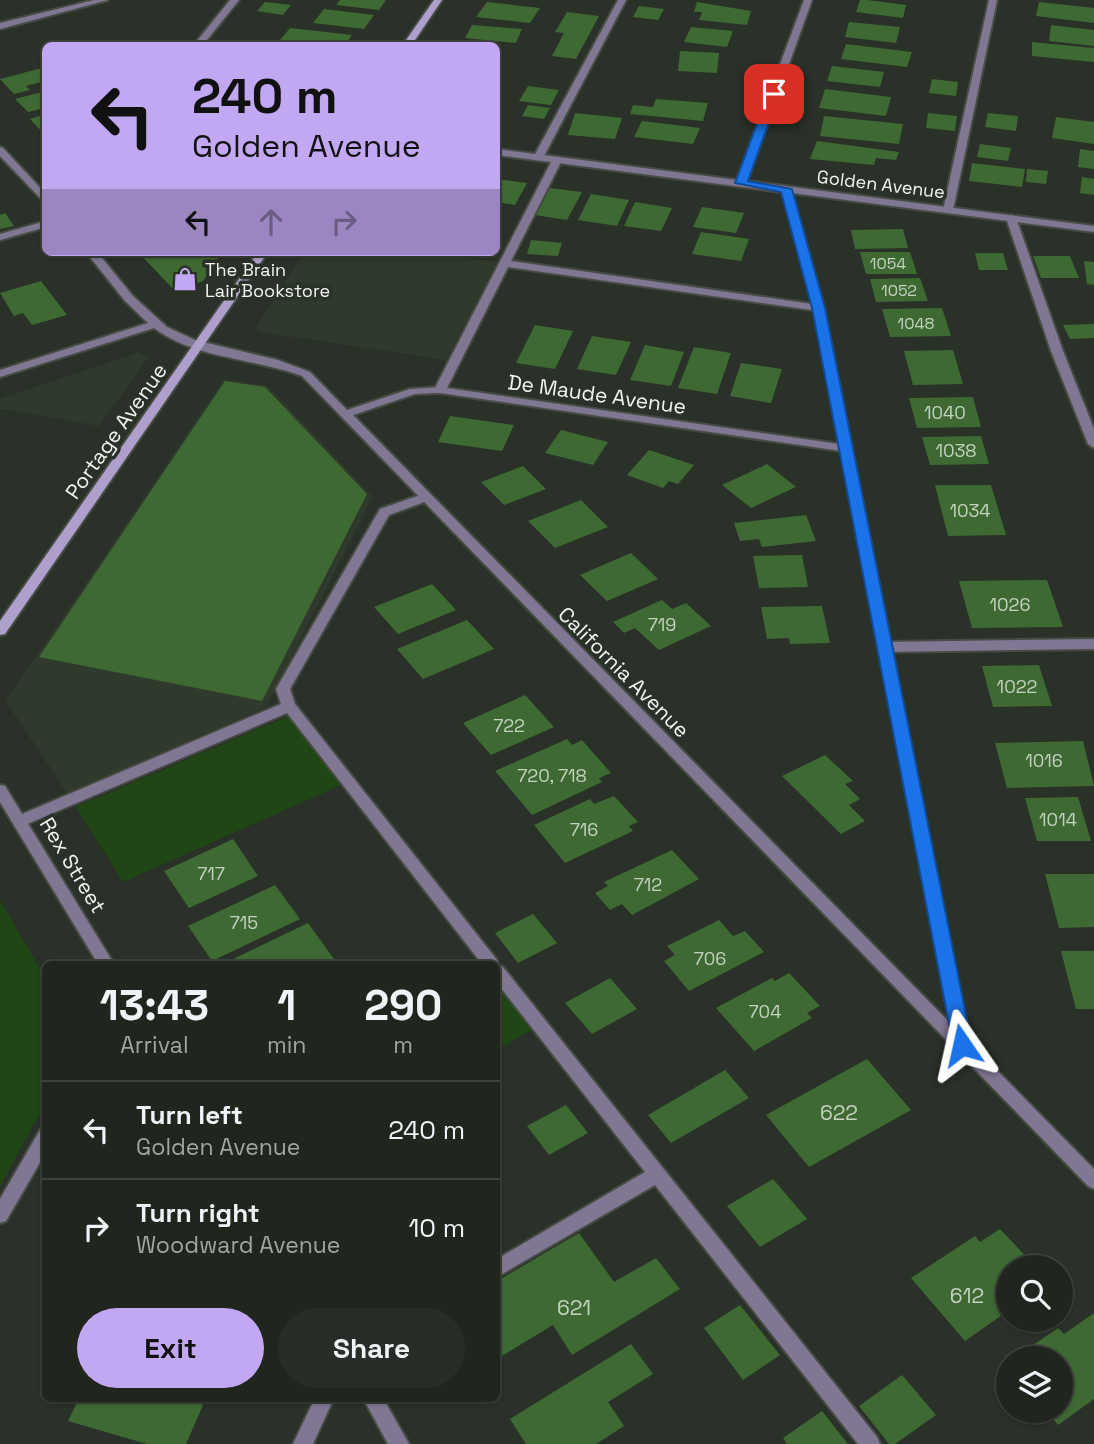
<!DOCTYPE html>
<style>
:root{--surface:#20251e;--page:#282d27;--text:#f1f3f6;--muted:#a2a5a4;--line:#3d423c;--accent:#c2a8f3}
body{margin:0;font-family:"Space Grotesk",sans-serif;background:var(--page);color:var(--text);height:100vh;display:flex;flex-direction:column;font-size:26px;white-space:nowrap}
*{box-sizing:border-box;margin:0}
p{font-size:23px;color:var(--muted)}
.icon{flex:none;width:38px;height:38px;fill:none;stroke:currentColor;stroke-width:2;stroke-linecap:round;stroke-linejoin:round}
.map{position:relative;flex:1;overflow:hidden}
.panel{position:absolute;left:42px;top:961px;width:458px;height:441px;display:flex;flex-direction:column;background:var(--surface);border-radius:10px;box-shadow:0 2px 5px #0004,0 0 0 2px var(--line)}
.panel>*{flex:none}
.banner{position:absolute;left:42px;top:42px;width:458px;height:214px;border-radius:10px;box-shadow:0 2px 5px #0004,0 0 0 2px var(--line);background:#c2a8f3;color:#111;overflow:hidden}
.fabs{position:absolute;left:996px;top:1255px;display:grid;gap:14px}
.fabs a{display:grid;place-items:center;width:77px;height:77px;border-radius:50%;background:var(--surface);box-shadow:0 2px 5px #0004,0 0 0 2px var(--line);font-size:35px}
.pin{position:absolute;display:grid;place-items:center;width:60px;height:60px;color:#fff;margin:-30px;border-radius:14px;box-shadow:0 4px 10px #0006}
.me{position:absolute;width:77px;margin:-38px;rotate:349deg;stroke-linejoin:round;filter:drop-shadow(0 0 5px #0008)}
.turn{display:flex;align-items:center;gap:24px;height:147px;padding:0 35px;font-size:32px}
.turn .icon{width:91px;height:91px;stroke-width:2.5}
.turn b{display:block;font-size:49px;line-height:60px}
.lanes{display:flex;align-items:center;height:66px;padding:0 35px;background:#0003;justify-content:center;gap:35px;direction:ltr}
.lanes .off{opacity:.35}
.eta{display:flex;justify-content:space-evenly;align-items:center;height:119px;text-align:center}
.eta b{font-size:42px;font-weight:800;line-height:49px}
.action{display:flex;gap:14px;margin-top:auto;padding:14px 35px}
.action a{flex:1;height:80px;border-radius:42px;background:var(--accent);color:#111;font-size:28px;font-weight:800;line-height:80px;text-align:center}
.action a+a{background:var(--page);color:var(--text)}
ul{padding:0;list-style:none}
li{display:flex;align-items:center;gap:21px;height:98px;padding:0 35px;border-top:2px solid var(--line)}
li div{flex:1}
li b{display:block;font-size:26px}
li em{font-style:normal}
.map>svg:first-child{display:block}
.built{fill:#2f3a2c}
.green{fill:#204615}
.building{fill:#3e6932}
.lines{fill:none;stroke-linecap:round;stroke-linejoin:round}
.lane-casing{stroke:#464c44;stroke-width:4}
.street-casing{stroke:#464c44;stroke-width:4}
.secondary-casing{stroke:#464c44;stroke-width:4}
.lane{fill:#807793;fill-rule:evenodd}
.street{fill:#807793;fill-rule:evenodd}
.secondary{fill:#ae9fcc;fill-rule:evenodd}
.route{fill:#1a73e8;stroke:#114b97;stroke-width:2}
.labels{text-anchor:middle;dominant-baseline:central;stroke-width:7;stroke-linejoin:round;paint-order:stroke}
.far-number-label{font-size:16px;fill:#c4d2c0}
.far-street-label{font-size:18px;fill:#f1f5f0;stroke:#2a3128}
.far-poi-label{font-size:18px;fill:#f1f5f0;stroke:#2a3128;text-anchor:start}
.number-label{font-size:18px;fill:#c4d2c0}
.street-label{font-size:21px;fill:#f1f5f0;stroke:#2a3128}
.near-number-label{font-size:21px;fill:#c4d2c0}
</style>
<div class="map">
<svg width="1094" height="1444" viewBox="0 0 1094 1444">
<rect width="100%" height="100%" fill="#2a3128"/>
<!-- built -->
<g class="built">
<path d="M305,252H431L497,262L446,360L260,332L255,329Z"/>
<path d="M139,352L148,358L99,426L0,409V399Z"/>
<path d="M224,379L268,386L373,497L266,707L67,793L6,701Z"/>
</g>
<!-- green -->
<g class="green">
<path d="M288,716L341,785L123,882L76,807Z"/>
<path d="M0,900L46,980L45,1103L0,1187Z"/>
<path d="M497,985L532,1030L497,1049Z"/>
</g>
<!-- building -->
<g class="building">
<path d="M340,0H386L379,10L336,5Z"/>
<path d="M860,0H867L906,5L903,18L856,12Z"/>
<path d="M265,2L291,5L283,15L257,11Z"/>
<path d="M487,2L540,8L530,23L476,17Z"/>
<path d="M697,2L751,11L747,25L699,20L702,12H694Z"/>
<path d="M1039,2L1094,8V23L1036,16Z"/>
<path d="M639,6L664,9L658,20L633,17Z"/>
<path d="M324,9L374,15L364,29L313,23Z"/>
<path d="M567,12L599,16L576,59L552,56L564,33L555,32Z"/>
<path d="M849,22L900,27L896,43L845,37Z"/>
<path d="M472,25L522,29L516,43L465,38Z"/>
<path d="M1051,25L1094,30V46L1049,41Z"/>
<path d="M691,27L733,31L727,47L684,42Z"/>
<path d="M290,28L352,35L344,46L276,45Z"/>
<path d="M1032,42L1094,48V62L1032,56Z"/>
<path d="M846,44L912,52L907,67L841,59Z"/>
<path d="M680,51L719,53L717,73L678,71Z"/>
<path d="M832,66L884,72L880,87L827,81Z"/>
<path d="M46,67V81L26,86L30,90L14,94L0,79Z"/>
<path d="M932,79L958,82L956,96L929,93Z"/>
<path d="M528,86L559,90L551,105L519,101Z"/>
<path d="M825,89L891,97L886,116L819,108Z"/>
<path d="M46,91V108L28,112L15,99Z"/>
<path d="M656,99L708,103L703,121L630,114L633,105L653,107Z"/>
<path d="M528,105L550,108L544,119L522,116Z"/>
<path d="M575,113L622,118L615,139L568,135Z"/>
<path d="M928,113L957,116L955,131L926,128Z"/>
<path d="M988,113L1018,116L1016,131L985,127Z"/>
<path d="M46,114V132L43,133L30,119Z"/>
<path d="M824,116L903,124L899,144L820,136Z"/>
<path d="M1056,117L1094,122V144L1052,138Z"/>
<path d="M642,121L700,128L693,144L634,137Z"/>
<path d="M817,141L899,152L896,160L876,158L874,165L810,159Z"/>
<path d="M980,144L1011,148L1008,161L977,157Z"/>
<path d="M1080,149L1094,151V169L1078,167Z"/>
<path d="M972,163L1025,169L1022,187L969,181Z"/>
<path d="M1027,169L1048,171L1046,184L1026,182Z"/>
<path d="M1082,177L1094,179V195L1080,193Z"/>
<path d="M497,179L527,183L515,205L497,202Z"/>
<path d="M550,188L582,192L567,220L535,215Z"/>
<path d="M591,194L629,200L617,226L578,220Z"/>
<path d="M635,202L672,208L661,231L624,226Z"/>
<path d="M702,207L744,213L736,233L693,227Z"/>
<path d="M5,213L14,226L0,229V215Z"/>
<path d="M903,229L908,248L855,249L851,230Z"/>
<path d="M701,232L749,239L741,261L692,254Z"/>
<path d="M531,240L562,243L558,256L527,254Z"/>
<path d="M138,252H222L203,281L175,291Z"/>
<path d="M860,252H910L917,274H866Z"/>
<path d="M975,253H1003L1008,270H979Z"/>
<path d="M1033,256H1070L1079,278H1041Z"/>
<path d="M1084,261L1094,262V285L1087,284Z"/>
<path d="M920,278L928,301L876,302L870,279Z"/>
<path d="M41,281L67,315L32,325L23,313L14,316L0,293Z"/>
<path d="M942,308L951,336L890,337L882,309Z"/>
<path d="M1094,324V338L1070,339L1063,325Z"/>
<path d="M535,325L573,331L555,369L516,363Z"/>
<path d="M592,336L631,342L616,375L577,369Z"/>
<path d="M645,345L684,352L671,386L630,380Z"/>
<path d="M694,347L731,353L717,394L678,388Z"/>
<path d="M953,350L963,384L913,385L904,351Z"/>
<path d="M741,363L782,369L771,403L730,396Z"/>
<path d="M225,381L265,387L367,494L262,701L39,657Z"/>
<path d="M973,397L981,427L917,428L909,398Z"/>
<path d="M450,416L514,425L502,451L438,442Z"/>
<path d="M561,430L608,442L593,465L545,453Z"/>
<path d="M981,436L989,464L930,465L922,437Z"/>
<path d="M649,450L694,465L678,484L669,481L663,488L627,475Z"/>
<path d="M767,464L796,487L751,508L722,485Z"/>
<path d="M523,466L546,489L504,505L481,482Z"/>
<path d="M935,485H991L1006,535L948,536Z"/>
<path d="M581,500L608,527L555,548L528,521Z"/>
<path d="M806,515L816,541L762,547L759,539L740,541L734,523Z"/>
<path d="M631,553L658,579L607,601L580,575Z"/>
<path d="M802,555L808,587L759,588L753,556Z"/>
<path d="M1047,580L1063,627L972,628L959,581Z"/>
<path d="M432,584L456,610L398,634L374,607Z"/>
<path d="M662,600L672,609L686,603L711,626L659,650L635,628L624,633L613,622Z"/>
<path d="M822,606L830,643L790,644L789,638L767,639L761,607Z"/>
<path d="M467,620L494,649L423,679L397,649Z"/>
<path d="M1039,665L1052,706L993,707L982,666Z"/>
<path d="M525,695L554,727L491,755L463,723Z"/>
<path d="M567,739L572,745L582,740L611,773L599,778L602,782L532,815L495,771Z"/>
<path d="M1083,741L1094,786L1007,788L995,743Z"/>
<path d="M825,755L853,781L845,784L860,799L849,805L865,821L841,834L782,776Z"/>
<path d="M614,796L638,822L629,826L633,831L565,863L534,825L590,799L594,804Z"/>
<path d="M1078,797L1091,841H1037L1025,798Z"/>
<path d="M233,839L258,876L189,908L164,871Z"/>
<path d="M672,850L699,879L632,915L622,904L610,910L595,893L608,886L604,882Z"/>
<path d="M1045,874H1094V927L1059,928Z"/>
<path d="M275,885L300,919L212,961L188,926Z"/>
<path d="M533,914L557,943L518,963L495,933Z"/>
<path d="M719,920L733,936L745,931L764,952L689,991L664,961L675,955L667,946Z"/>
<path d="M308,923L334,959L324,964H223Z"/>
<path d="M1061,951H1094V1009H1076Z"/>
<path d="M789,973L820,1006L807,1013L812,1018L754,1051L716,1008L772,978L775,981Z"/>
<path d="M610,978L637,1009L592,1034L565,1003Z"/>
<path d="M867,1059L911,1110L809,1167L766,1115Z"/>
<path d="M725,1070L749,1098L671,1143L648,1115Z"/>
<path d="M566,1105L588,1133L549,1155L527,1126Z"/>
<path d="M773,1179L807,1219L760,1247L727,1206Z"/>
<path d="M1000,1229L1036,1267H1008V1311L965,1341L911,1278L975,1236L980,1242Z"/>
<path d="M579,1233L614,1282L656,1258L680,1289L572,1355L553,1325L497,1359V1281Z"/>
<path d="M740,1305L780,1355L743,1380L704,1328Z"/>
<path d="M1094,1313V1399L1058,1425L1045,1410H1060V1358H1014L1058,1328L1064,1334Z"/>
<path d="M631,1344L653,1374L608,1402L624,1426L596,1444H526L510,1419Z"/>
<path d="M902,1375L936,1415L895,1444H889L859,1406Z"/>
<path d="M79,1398H206L186,1444H147L68,1421Z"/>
<path d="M822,1411L848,1444H787L783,1438Z"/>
</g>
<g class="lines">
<!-- lane casing -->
<g class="lane-casing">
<g id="lane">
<path d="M94,0H108L0,29V23Z"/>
<path d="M230,0H239L202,46H193Z"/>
<path d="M618,0H626L543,158L535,160L533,158Z"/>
<path d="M989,0H997L953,210L948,213L943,210Z"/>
<path d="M557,157L562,160L511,261L819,305L824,308L819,311L508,267L446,390L444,392H436L434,390L552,160Z"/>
<path d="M1011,215L1016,218L1063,351L1094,429V448L1088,444L1051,351L1006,218Z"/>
<path d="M46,221V227L0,240V234Z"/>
<path d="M423,494L429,498L427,501L389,515L290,689L295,704L497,960L498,965L503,967L877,1437L880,1444H858L655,1185L497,1277V1259L645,1172L497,983V964H482L287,713L25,825H15L13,821L15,817L281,704L276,689L380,509Z"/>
<path d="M1094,639V649L885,652L878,647L885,642Z"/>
<path d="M46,1128V1152L6,1221L0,1223V1199L40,1130Z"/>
</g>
</g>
<!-- street casing -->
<g class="street-casing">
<g id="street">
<path d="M804,0H812L747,181L1094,226V232L792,193L824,308L970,1043L1094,1169V1189L1088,1186L302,376C255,358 195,359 154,328L0,377V370L148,323L125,301L86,252H97L133,296L167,327L195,340L278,360L310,372L347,410L410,389L440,387L839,444L814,308L782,192L497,155V149L737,180ZM440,393L841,451L950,1023L353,415L415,394Z"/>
<path d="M0,147L3,148L46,194V204L0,156Z"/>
<path d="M0,785L5,786L114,964H98L0,802Z"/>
<path d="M315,1398H334L313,1444H293Z"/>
<path d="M363,1398H383L409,1444H388Z"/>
</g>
</g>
<!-- secondary casing -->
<g class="secondary-casing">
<g id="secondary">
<path d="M434,0H442L411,46H402Z"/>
<path d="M258,252H268L5,634L0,635V621Z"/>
</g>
</g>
<!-- lane -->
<use href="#lane" class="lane"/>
<!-- street -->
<use href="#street" class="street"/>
<!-- secondary -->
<use href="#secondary" class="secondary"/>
</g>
<!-- route -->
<path class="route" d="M774,91L779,94L748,181L792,189L825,308L972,1045L969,1050H956L953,1045L812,308L781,192L735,183L768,94Z"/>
<!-- icons -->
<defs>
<g id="shop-bare" transform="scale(1.89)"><path d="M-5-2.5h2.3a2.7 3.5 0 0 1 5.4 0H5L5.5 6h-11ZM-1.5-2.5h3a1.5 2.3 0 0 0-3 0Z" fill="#c2a8f3" stroke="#2a3128" stroke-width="2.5" paint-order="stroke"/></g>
</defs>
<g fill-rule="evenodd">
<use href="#shop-bare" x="185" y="279"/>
</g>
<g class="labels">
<!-- far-number labels -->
<g class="far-number-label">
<text x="888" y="263">1054</text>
<text x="899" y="290">1052</text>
<text x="916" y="323">1048</text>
</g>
<!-- far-street labels -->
<g class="far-street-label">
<text transform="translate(881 184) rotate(7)">Golden Avenue</text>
</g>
<!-- far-poi labels -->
<g class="far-poi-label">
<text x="205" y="269">The Brain<tspan x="205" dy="21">Lair Bookstore</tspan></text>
</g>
<!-- number labels -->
<g class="number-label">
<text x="945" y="412">1040</text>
<text x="956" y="450">1038</text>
<text x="970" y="510">1034</text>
<text x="1010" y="604">1026</text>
<text x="662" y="624">719</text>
<text x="1017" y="686">1022</text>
<text x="509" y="725">722</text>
<text x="1044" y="760">1016</text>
<text x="552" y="775">720, 718</text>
<text x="1058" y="819">1014</text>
<text x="584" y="829">716</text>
<text x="211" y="873">717</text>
<text x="648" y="884">712</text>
<text x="244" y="922">715</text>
<text x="710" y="958">706</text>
<text x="765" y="1011">704</text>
</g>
<!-- street labels -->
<g class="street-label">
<text transform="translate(597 394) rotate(8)">De Maude Avenue</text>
<text transform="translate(116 431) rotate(-55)">Portage Avenue</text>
<text transform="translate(624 672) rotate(45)">California Avenue</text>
<text transform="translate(73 865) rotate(59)">Rex Street</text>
</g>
<!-- near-number labels -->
<g class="near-number-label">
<text x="839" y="1112">622</text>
<text x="967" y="1295">612</text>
<text x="574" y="1307">621</text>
</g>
</g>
</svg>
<div class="fabs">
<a><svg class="icon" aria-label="search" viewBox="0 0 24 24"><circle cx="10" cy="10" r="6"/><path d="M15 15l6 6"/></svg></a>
<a><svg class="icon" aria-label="layers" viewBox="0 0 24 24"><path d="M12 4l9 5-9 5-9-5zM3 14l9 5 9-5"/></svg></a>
</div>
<div class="pin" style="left:774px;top:94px;background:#d93025"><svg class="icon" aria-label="arrive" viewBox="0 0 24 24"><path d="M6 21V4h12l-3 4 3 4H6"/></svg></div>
<svg class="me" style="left:962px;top:1045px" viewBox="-20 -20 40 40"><path d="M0-17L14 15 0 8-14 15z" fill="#1a73e8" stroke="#fff" stroke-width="4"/></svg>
<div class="banner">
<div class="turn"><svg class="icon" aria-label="left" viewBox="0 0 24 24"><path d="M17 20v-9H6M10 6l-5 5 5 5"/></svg><div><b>240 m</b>Golden Avenue</div></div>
<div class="lanes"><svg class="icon" aria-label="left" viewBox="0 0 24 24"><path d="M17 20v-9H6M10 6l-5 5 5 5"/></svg><svg class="icon off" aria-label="ahead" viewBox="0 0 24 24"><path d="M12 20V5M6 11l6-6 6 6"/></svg><svg class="icon off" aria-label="right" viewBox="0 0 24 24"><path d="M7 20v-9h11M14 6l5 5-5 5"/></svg></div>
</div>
<section class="panel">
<div class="eta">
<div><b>13:43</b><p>Arrival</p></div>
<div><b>1</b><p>min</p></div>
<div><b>290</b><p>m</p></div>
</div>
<ul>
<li><svg class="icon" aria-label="left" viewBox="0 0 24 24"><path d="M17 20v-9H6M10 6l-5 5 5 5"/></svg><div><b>Turn left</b><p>Golden Avenue</p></div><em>240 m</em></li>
<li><svg class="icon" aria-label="right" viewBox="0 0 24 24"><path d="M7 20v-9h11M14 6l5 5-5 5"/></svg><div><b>Turn right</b><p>Woodward Avenue</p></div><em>10 m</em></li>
</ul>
<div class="action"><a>Exit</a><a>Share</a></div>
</section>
</div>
